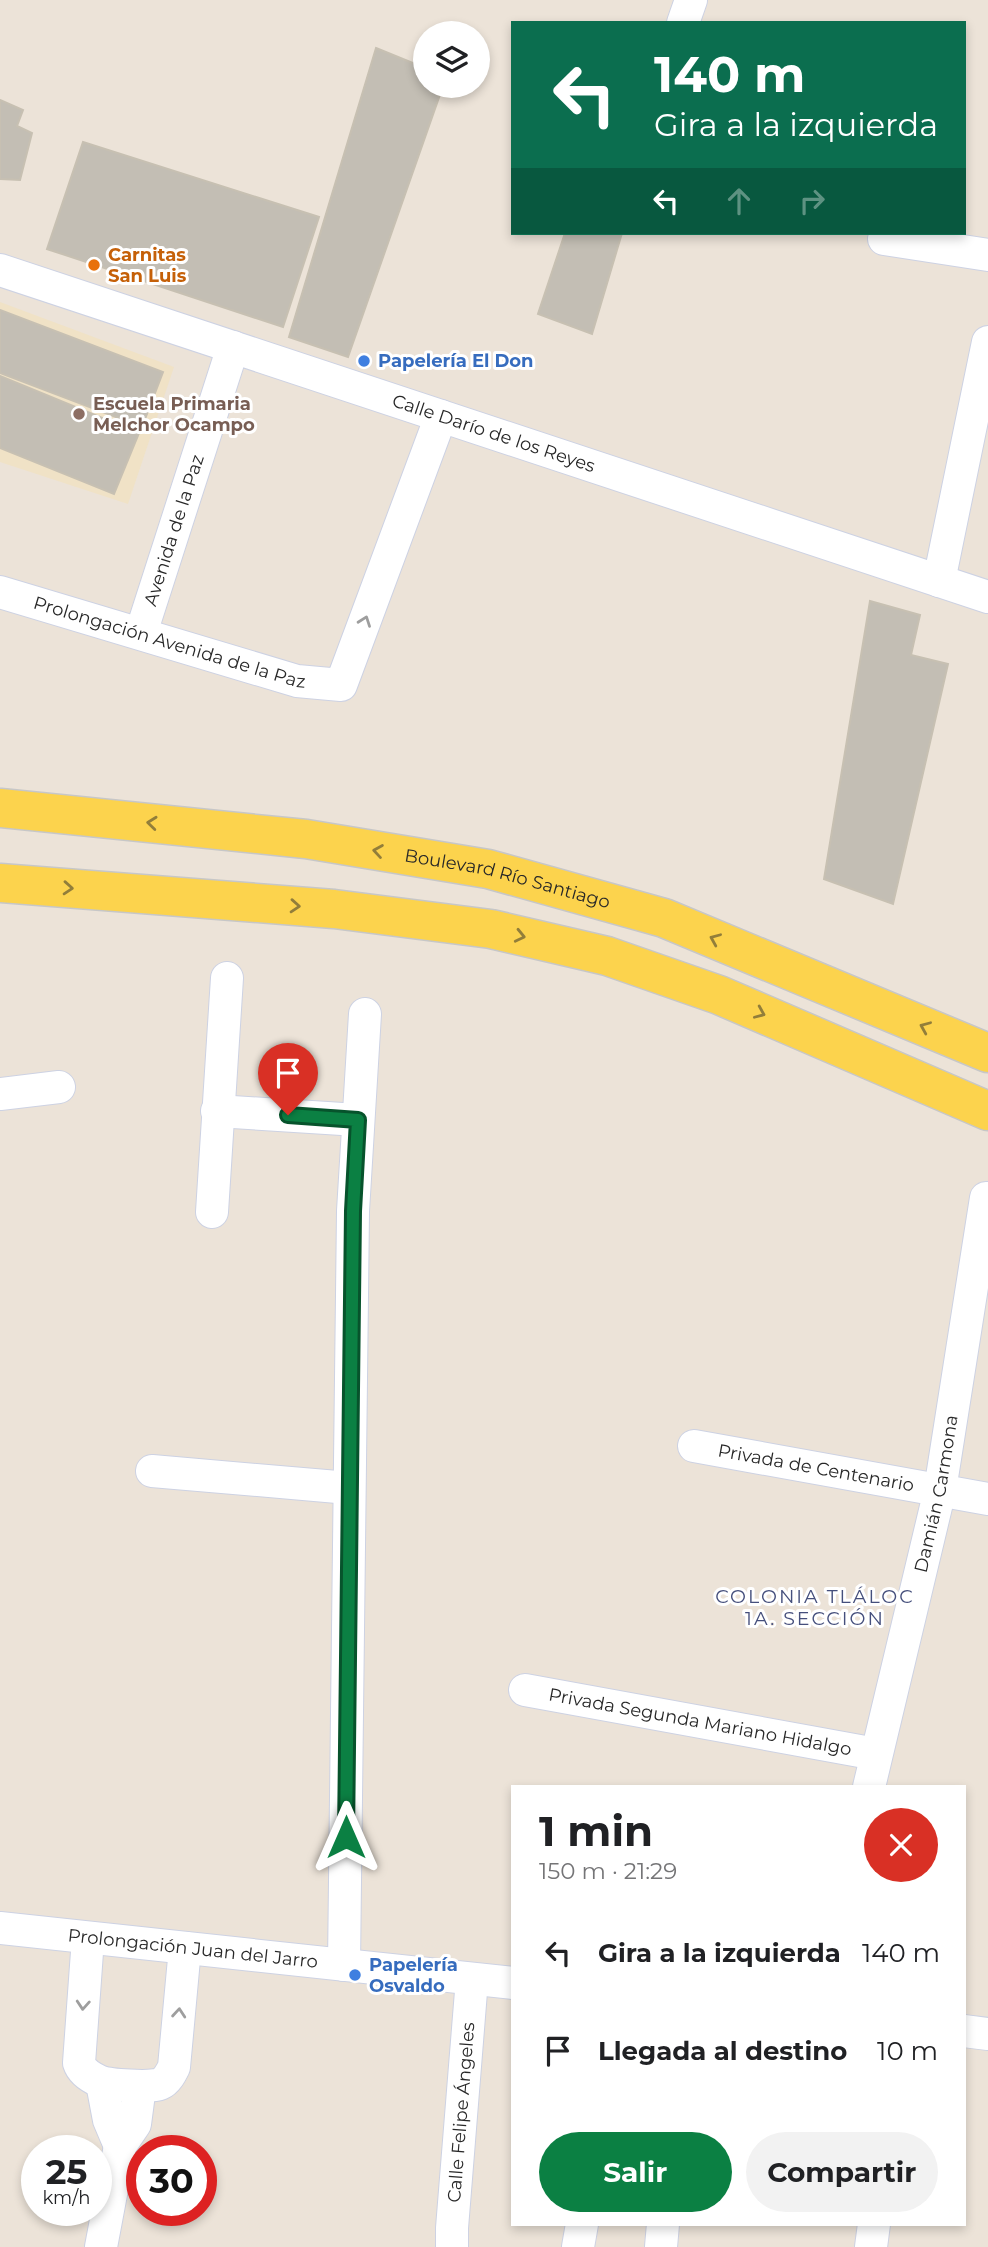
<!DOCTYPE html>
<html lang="es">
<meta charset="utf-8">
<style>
:root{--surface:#fff;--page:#f2f2f2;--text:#202124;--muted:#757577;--accent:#0b8043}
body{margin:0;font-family:Montserrat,sans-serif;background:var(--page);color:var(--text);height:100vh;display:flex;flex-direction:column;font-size:26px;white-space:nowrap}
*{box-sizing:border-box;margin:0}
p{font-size:23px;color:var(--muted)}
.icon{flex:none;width:38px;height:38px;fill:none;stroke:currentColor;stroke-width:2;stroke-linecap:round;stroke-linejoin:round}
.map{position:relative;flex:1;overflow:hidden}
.side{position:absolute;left:511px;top:1785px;width:455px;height:441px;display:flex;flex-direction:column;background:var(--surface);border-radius:0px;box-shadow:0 4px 10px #0003}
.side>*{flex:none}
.banner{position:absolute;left:511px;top:21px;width:455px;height:214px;border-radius:0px;box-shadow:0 4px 10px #0003;background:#0b6e4f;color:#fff;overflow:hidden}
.tools{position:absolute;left:413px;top:21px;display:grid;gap:14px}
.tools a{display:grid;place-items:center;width:77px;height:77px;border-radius:50%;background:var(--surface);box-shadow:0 4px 10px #0003;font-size:35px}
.speed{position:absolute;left:21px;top:2135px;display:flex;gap:14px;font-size:35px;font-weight:700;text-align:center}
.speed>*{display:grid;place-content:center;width:91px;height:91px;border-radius:50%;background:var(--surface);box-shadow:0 4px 10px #0003;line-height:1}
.speed small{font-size:18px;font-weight:400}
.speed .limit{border:10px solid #d22;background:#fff;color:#111}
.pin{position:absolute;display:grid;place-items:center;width:60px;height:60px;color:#fff;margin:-72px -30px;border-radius:50% 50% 50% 0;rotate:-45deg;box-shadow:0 0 7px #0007}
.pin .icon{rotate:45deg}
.me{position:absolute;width:77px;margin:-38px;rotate:0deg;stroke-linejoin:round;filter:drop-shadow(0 0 5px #0008)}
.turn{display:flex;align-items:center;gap:24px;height:147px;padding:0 28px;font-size:32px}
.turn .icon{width:91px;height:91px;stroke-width:2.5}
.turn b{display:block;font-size:49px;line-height:60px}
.lanes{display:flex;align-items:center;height:66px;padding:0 28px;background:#0003;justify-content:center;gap:35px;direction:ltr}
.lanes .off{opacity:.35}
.round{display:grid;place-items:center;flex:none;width:74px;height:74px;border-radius:37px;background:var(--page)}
.headline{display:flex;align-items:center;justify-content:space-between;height:119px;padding:0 28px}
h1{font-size:42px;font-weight:700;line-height:52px}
.cta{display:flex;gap:14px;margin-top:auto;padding:14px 28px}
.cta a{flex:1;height:80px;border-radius:42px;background:var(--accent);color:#fff;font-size:28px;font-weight:700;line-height:80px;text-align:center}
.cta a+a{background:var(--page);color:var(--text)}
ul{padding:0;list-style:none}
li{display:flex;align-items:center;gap:21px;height:98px;padding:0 28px}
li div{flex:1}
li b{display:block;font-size:26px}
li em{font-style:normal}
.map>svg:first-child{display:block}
.education{fill:#f0e2c6}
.building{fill:#c3beb4;stroke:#c7c0b2;stroke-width:2}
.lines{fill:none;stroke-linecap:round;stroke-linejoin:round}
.street-casing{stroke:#cdd2e3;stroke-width:34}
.primary-casing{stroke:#c7c7c7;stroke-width:41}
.street{stroke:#fff;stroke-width:32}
.primary{stroke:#fcd34d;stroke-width:38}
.oneway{stroke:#9e9e9e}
.oneway2{stroke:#927e3a}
.route-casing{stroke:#07532c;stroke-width:18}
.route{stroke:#0b8043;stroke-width:12}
.food-dot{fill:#e8710a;stroke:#fff;stroke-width:2.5}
.shop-dot{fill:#3f7fe0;stroke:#fff;stroke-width:2.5}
.education-dot{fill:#8d6e63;stroke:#fff;stroke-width:2.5}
.labels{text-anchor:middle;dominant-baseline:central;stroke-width:6;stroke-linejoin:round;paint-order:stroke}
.food-label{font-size:18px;font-weight:bold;fill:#c56008;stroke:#fff;text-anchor:start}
.shop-label{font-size:18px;font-weight:bold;fill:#366cbe;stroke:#fff;text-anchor:start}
.education-label{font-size:18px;font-weight:bold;fill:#785e54;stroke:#fff;text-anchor:start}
.street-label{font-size:18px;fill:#282828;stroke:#fff}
.neighbourhood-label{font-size:19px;letter-spacing:2px;fill:#454f7c;stroke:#fff}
</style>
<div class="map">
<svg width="988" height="2247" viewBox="0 0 988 2247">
<rect width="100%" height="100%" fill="#ece3d8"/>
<!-- education -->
<path class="education" d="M0,302L174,367L128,504L0,462Z"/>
<!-- building -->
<g class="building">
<path d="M376,48L425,68V86H443L348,357L289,337Z"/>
<path d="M0,100L23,110L17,126L32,133L20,180L0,179Z"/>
<path d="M83,142L319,217L283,327L47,249Z"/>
<path d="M565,233H622L592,334L538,314Z"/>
<path d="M0,310L163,372L142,427L0,373Z"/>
<path d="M0,376L139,433L114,494L0,448Z"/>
<path d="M870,601L920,615L911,655L948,664L893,904L824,879Z"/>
</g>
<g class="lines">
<!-- street casing -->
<g class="street-casing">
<g id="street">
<path d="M683,23L691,0"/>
<path d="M884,239L988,255"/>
<path id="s1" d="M0,270L988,597"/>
<path d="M939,581L988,342"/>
<path id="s2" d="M0,592L297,681L341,685L441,416"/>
<path id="s3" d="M141,633L233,347"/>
<path d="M0,1094L59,1087"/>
<path d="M217,1111L358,1120"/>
<path d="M212,1212L227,978"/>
<path id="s4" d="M694,1446L988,1499"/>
<path d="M152,1471L349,1488"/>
<path id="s5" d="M525,1690L876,1754"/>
<path id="s6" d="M869,1787L940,1490L986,1198"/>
<path id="s7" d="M0,1928L513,1983"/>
<path d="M88,1938L79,2063C82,2072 90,2077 99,2081C108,2085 151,2088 160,2084C167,2081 171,2073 174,2067L185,1948"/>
<path d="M344,1965L353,1211L365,1014"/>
<path d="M964,2031L988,2034"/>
<path d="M102,2083L109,2120L120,2146"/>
<path d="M101,2247L120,2146L135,2124L140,2086"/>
<path id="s8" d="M452,2247V2228L472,1979"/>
<path d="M578,2247L582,2224"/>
<path d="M661,2247L663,2224"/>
<path d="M871,2247L874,2224"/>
</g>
</g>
<!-- primary casing -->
<g class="primary-casing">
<g id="primary">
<path id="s9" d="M0,808L306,839L488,869L664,918L988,1053"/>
<path d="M0,883L334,909L491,929L607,956L719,995L988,1111"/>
</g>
</g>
<!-- street -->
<use href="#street" class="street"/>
<!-- primary -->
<use href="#primary" class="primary"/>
</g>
<!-- one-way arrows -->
<defs><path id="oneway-chevron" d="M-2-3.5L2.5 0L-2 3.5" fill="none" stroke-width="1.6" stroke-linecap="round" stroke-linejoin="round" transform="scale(1.75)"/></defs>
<g class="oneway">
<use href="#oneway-chevron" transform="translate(365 621) rotate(-70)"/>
<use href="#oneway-chevron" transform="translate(83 2005) rotate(94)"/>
<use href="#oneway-chevron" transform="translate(179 2013) rotate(-85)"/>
</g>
<g class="oneway2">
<use href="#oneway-chevron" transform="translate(152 823) rotate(-174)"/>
<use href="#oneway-chevron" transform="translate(378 851) rotate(-171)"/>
<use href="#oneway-chevron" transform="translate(68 888) rotate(4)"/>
<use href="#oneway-chevron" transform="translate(295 906) rotate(4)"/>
<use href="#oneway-chevron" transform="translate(520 936) rotate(13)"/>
<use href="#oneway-chevron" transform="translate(715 939) rotate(-157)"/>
<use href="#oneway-chevron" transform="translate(760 1013) rotate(23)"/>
<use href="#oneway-chevron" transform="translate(925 1027) rotate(-157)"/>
</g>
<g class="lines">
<!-- route casing -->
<g class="route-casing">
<path id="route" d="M288,1115L358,1120L353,1211L346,1837"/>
</g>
<!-- route -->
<use href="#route" class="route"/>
</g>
<!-- markers -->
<circle class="food-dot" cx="94" cy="265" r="7"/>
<g class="shop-dot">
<circle cx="364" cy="361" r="7"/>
<circle cx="355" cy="1975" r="7"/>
</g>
<circle class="education-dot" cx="79" cy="414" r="7"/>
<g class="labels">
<!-- food labels -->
<g class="food-label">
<text x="108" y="255">Carnitas<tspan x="108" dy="21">San Luis</tspan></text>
</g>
<!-- shop labels -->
<g class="shop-label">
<text x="378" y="361">Papelería El Don</text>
<text x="369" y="1965">Papelería<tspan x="369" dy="21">Osvaldo</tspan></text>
</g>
<!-- education labels -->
<g class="education-label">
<text x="93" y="404">Escuela Primaria<tspan x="93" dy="21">Melchor Ocampo</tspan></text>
</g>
<!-- street labels -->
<g class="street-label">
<text stroke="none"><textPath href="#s1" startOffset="520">Calle Darío de los Reyes</textPath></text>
<text stroke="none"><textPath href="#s3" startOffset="108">Avenida de la Paz</textPath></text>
<text stroke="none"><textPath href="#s2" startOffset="177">Prolongación Avenida de la Paz</textPath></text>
<text stroke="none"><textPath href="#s9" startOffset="513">Boulevard Río Santiago</textPath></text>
<text stroke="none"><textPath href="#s4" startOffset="124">Privada de Centenario</textPath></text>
<text stroke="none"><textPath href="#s6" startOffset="301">Damián Carmona</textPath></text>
<text stroke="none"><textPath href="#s5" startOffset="178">Privada Segunda Mariano Hidalgo</textPath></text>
<text stroke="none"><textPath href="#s7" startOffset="194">Prolongación Juan del Jarro</textPath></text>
<text stroke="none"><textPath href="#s8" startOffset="135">Calle Felipe Ángeles</textPath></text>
</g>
<!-- neighbourhood labels -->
<g class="neighbourhood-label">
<text x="815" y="1596">COLONIA TLÁLOC<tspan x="815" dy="22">1A. SECCIÓN</tspan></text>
</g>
</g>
</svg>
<div class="tools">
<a><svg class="icon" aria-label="layers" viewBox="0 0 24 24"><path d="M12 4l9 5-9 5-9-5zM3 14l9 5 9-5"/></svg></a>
</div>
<div class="speed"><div>25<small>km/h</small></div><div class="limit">30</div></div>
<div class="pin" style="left:288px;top:1115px;background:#d93025"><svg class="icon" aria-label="arrive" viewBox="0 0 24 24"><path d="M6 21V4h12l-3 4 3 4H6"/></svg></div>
<svg class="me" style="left:346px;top:1837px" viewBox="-20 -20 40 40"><path d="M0-17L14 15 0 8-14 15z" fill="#0b8043" stroke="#fff" stroke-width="4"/></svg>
<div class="banner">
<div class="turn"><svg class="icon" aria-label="left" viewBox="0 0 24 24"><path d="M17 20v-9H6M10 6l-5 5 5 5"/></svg><div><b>140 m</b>Gira a la izquierda</div></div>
<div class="lanes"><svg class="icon" aria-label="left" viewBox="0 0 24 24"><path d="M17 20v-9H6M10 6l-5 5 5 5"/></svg><svg class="icon off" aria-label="ahead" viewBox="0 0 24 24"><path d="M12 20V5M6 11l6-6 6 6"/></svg><svg class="icon off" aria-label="right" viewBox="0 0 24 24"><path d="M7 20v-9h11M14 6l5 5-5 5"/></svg></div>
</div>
<section class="side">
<div class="headline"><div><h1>1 min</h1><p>150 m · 21:29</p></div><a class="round" style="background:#d93025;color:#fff"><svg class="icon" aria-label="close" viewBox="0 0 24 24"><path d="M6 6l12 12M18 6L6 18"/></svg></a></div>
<ul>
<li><svg class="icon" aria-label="left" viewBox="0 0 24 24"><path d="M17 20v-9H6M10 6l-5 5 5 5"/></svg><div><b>Gira a la izquierda</b></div><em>140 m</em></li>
<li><svg class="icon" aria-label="arrive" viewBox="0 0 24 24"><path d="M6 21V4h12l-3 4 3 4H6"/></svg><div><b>Llegada al destino</b></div><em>10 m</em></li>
</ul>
<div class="cta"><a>Salir</a><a>Compartir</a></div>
</section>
</div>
